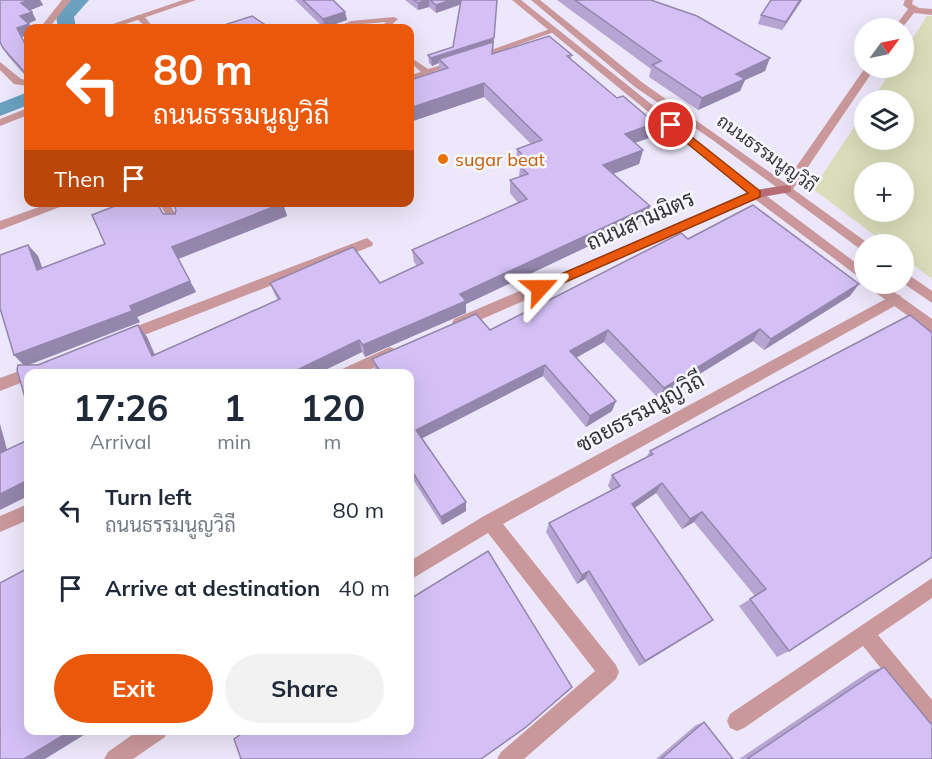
<!DOCTYPE html>
<meta charset="utf-8">
<style>
:root{--surface:#fff;--page:#f2f2f3;--text:#1f2937;--muted:#747a83;--accent:#ea580c}
body{margin:0;font-family:Mulish,Sarabun,sans-serif;background:var(--page);color:var(--text);height:100vh;display:flex;flex-direction:column;font-size:22px;white-space:nowrap}
*{box-sizing:border-box;margin:0}
p{font-size:20px;color:var(--muted)}
.icon{flex:none;width:33px;height:33px;fill:none;stroke:currentColor;stroke-width:2;stroke-linecap:round;stroke-linejoin:round}
.map{position:relative;flex:1;overflow:hidden}
.drawer{position:absolute;left:24px;top:369px;width:390px;height:366px;display:flex;flex-direction:column;background:var(--surface);border-radius:12px;box-shadow:0 6px 24px #0002}
.drawer>*{flex:none}
.top-card{position:absolute;left:24px;top:24px;width:390px;height:183px;border-radius:12px;box-shadow:0 6px 24px #0002;background:#ea580c;color:#fff;overflow:hidden}
.needle{width:39px;rotate:57deg}
.fabs{position:absolute;left:854px;top:18px;display:grid;gap:12px}
.fabs a{display:grid;place-items:center;width:60px;height:60px;border-radius:50%;background:var(--surface);box-shadow:0 6px 24px #0002;font-size:30px}
.pin{position:absolute;display:grid;place-items:center;width:51px;height:51px;color:#fff;margin:-26px;border:3px solid #fff;border-radius:50%;box-shadow:0 2px 6px #0007}
.me{position:absolute;width:66px;margin:-33px;rotate:66deg;stroke-linejoin:round;filter:drop-shadow(0 0 4px #0008)}
.turn{display:flex;align-items:center;gap:21px;height:126px;padding:0 30px;font-size:27px}
.turn .icon{width:78px;height:78px;stroke-width:2.5}
.turn b{display:block;font-size:42px;line-height:51px}
.then{display:flex;align-items:center;height:57px;padding:0 30px;background:#0003;gap:12px;font-size:22px}
.eta{display:flex;justify-content:space-evenly;align-items:center;height:102px;text-align:center}
.eta b{font-size:36px;font-weight:700;line-height:42px}
.primary-button{display:flex;gap:12px;margin-top:auto;padding:12px 30px}
.primary-button a{flex:1;height:69px;border-radius:36px;background:var(--accent);color:#fff;font-size:24px;font-weight:700;line-height:69px;text-align:center}
.primary-button a+a{background:var(--page);color:var(--text)}
ul{padding:0;list-style:none}
li{display:flex;align-items:center;gap:18px;height:78px;padding:0 30px}
li div{flex:1}
li b{display:block;font-size:22px}
li em{font-style:normal}
.map>svg:first-child{display:block}
.green{fill:#daddba;fill-rule:evenodd}
.lines{fill:none;stroke-linecap:round;stroke-linejoin:round}
.canal{fill:#6ba0c1;fill-rule:evenodd}
.service{fill:#ca989b;fill-rule:evenodd}
.minor{fill:#ca989b;fill-rule:evenodd}
.tertiary{fill:#ca989b;fill-rule:evenodd}
.secondary{fill:#b66e75;fill-rule:evenodd}
.wall{fill:#b6a5d3}
.shaded-wall{fill:#9486ac}
.building{fill:#d4c0f5;stroke:#9486ac;stroke-width:1.5}
.route{fill:#ea580c;stroke:#983908;stroke-width:1.5}
.food-dot{fill:#e8710a;stroke:#f8f7fe;stroke-width:2}
.labels{text-anchor:middle;dominant-baseline:central;stroke-width:5;stroke-linejoin:round;paint-order:stroke}
.far-street-label{font-size:18px;fill:#35333a;stroke:#f8f7fe}
.far-food-label{font-size:18px;fill:#c56008;stroke:#f8f7fe;text-anchor:start}
.street-label{font-size:22px;fill:#35333a;stroke:#f8f7fe}
</style>
<div class="map">
<svg width="932" height="759" viewBox="0 0 932 759">
<rect width="100%" height="100%" fill="#ece7fa"/>
<!-- green -->
<path class="green" d="M927,16H932V279L903,257V244H886L813,189L864,112V140H903V100H872L893,68H903V53ZM864,172H903V212H864Z"/>
<g class="lines">
<!-- canal -->
<g class="canal">
<path d="M71,0H89L74,17L76,28H58L56,16Z"/>
<path d="M28,92V105L0,116V103Z"/>
</g>
<!-- service -->
<g class="service">
<path d="M137,15H143L154,28H147L137,19Z"/>
<path d="M394,17L398,19L388,28H380L386,22L352,25L343,28H334L351,21Z"/>
<path d="M550,29L557,31L481,58L474,56Z"/>
<path d="M410,57L428,69L452,62L456,64L410,80V75L421,72L410,62Z"/>
<path d="M159,202H169L180,223L179,225H171Z"/>
</g>
<!-- minor -->
<g class="minor">
<path d="M62,0H71L49,28H40Z"/>
<path d="M183,0H196L114,28H101Z"/>
<path d="M0,62L21,79L28,80V86L14,84L0,70Z"/>
<path d="M28,108V115L0,126V119Z"/>
<path d="M756,190L760,191V197L464,327L459,328L452,323L454,319Z"/>
<path d="M53,202H73L0,230V221Z"/>
<path d="M367,238L373,243L372,246L129,341H119L117,337L119,333Z"/>
<path d="M895,294L900,295L902,299L900,303L503,524L616,665L619,672L616,679L524,759H497L501,752L595,671L488,533L410,580V561L484,516Z"/>
<path d="M390,347L395,349L397,353L395,357L361,374H338L340,370Z"/>
<path d="M28,368L35,374H28V380L0,391V378Z"/>
<path d="M28,504V520L0,532V516Z"/>
<path d="M932,578V598L878,635L932,700V726L925,723L863,646L744,728L737,731L730,728L727,721L730,714Z"/>
<path d="M139,730H168L165,737L133,759H104L108,752Z"/>
</g>
<!-- tertiary -->
<g class="tertiary">
<path d="M512,0H521L760,191L864,269V281L752,197Z"/>
<path d="M531,0H540L643,83L785,183L865,68H875L793,189L869,244H864V252L714,141L635,87Z"/>
<path d="M905,0H913L912,4L919,8L932,9V15L914,13L902,28H894L908,9L903,5Z"/>
<path d="M903,271L932,291V303L903,283Z"/>
<path d="M868,284H883L932,319V333L869,288Z"/>
</g>
<!-- secondary -->
<path class="secondary" d="M787,185L791,186V192L756,198L750,194L756,190Z"/>
</g>
<!-- wall -->
<g class="wall">
<path d="M0,0H40L43,5L29,10L32,12L36,20L29,23L22,37L28,49V79L8,56L1,45Z"/>
<path d="M295,0H333L345,12L347,20L324,28Z"/>
<path d="M405,0H497L493,54L549,36L572,55L571,59L617,98L623,96L655,123L652,137L635,143L643,150L639,164L612,174L650,206L646,219L466,304V313L365,357L362,352L317,374H28V408L17,370L18,365H23L14,355L0,308V255L28,245L38,256L42,268L105,244L92,215L125,202H157L163,214H175L176,211L171,202H282L287,216L178,259L196,292L137,317L140,322L29,365H38L138,325L147,337L155,355L278,300L275,295L270,283L353,247L380,283L417,266L414,262L412,250L518,203L510,193V180L519,177L520,167L516,162L517,149L531,144L484,97L410,122V80L439,71V63L432,66L429,63L428,55L453,47L460,5L436,13L429,7L418,10Z"/>
<path d="M557,0H651L765,71L745,80L740,91L698,110L649,77L651,69Z"/>
<path d="M802,0L782,30L758,24L761,15Z"/>
<path d="M688,239L850,296L764,350L753,341L659,399L604,342L576,358L612,411L586,427L543,376L421,438L466,502V511L442,525L410,475V374H377L375,370L372,359L490,330Z"/>
<path d="M910,315L789,651L777,657L739,606L755,596L694,522L682,529L656,493L634,508L704,626L639,666L585,579L577,584L546,532L549,523L611,490L608,486L612,475L646,458L650,451Z"/>
<path d="M884,667L932,759H739L870,671Z"/>
<path d="M704,722L733,759H656L696,725Z"/>
</g>
<!-- shaded-wall -->
<g class="shaded-wall">
<path d="M29,0H40L43,5L26,12L21,3Z"/>
<path d="M426,0H429V7L418,10V3Z"/>
<path d="M451,0H461V4L436,13V5Z"/>
<path d="M497,0L492,55L439,59V63L432,66L431,58L494,38Z"/>
<path d="M800,0H802L782,30L786,22Z"/>
<path d="M32,12L36,20L25,25L20,16Z"/>
<path d="M345,12L347,20L324,28L323,19Z"/>
<path d="M29,24L32,28H28V35L22,37L17,28Z"/>
<path d="M770,58L765,71L745,80L740,91L698,110L702,98L736,74Z"/>
<path d="M484,83V97L410,122V108Z"/>
<path d="M655,123L652,137L622,147L625,134Z"/>
<path d="M643,150L639,164L600,179L603,165Z"/>
<path d="M283,203L287,216L178,259L172,247Z"/>
<path d="M650,206L646,219L466,304V313L365,357L363,345L460,294Z"/>
<path d="M28,245L38,256L47,281L37,270Z"/>
<path d="M190,281L196,292L137,317L140,322L25,366L14,355Z"/>
<path d="M859,284L850,296L764,350L771,339Z"/>
<path d="M138,325L147,337L160,367L152,356Z"/>
<path d="M760,329L753,341L659,399L664,388Z"/>
<path d="M608,330L604,342L568,362L570,351Z"/>
<path d="M359,340L362,352L317,374H289Z"/>
<path d="M545,365L543,376L417,441L416,430Z"/>
<path d="M616,401L612,411L586,427L590,416Z"/>
<path d="M0,424L11,464L0,456Z"/>
<path d="M28,480V496L0,510V494Z"/>
<path d="M662,483L656,493L626,514L632,504Z"/>
<path d="M466,502V511L442,525L441,517Z"/>
<path d="M702,512L694,522L682,529L690,519Z"/>
<path d="M589,571L585,579L577,584L582,575Z"/>
<path d="M713,620L704,626L639,666L645,661Z"/>
<path d="M572,687L524,729L482,759H481Z"/>
<path d="M72,730H92L45,759H24Z"/>
</g>
<!-- building -->
<g class="building">
<path d="M0,0H29L21,3L32,12L20,16L29,24L17,28L28,50V76L3,48L0,42Z"/>
<path d="M303,0H333L345,12L323,19Z"/>
<path d="M414,0H426L418,3Z"/>
<path d="M430,0H451L436,5Z"/>
<path d="M461,0H497L494,38L431,58L428,55L453,47Z"/>
<path d="M575,0H651L697,16L770,58L736,74L745,79L702,98L652,65L661,61Z"/>
<path d="M771,0H800L786,22L761,15Z"/>
<path d="M252,16L270,28H215Z"/>
<path d="M549,36L572,55L567,56L617,98L623,96L655,123L625,134L643,150L603,165L650,206L460,294L466,301L363,345L359,340L289,374H285L284,372L282,374H28V408L17,370L18,365H38L138,325L152,356L280,299L270,283L353,247L380,283L423,263L412,250L527,199L510,180L528,174L520,166L530,163L517,149L542,140L484,83L410,108V80L448,68L439,59L493,42L492,54Z"/>
<path d="M125,202H157L163,214H175L176,210L172,202H282L283,203L172,247L190,281L130,306L132,311L14,355L0,308V255L28,245L37,270L105,244L92,215Z"/>
<path d="M753,205L859,284L771,339L760,329L664,388L608,330L570,351L616,401L590,416L545,365L416,430L466,502L441,517L410,468V374H382L372,359L476,314L490,330L681,233L688,239Z"/>
<path d="M910,315L932,333V557L789,651L750,599L766,589L702,512L690,519L662,483L632,504L713,620L645,661L589,571L582,575L549,523L620,486L612,475L653,454L650,451Z"/>
<path d="M28,440V480L0,494V453Z"/>
<path d="M488,551L572,687L526,727L481,759H241L234,739L247,730H410V599Z"/>
<path d="M28,568V730H72L24,759H0V583Z"/>
<path d="M884,667L932,725V759H747Z"/>
<path d="M704,722L733,759H661Z"/>
</g>
<!-- route -->
<path class="route" d="M667,123H674L760,191V197L545,291H536V285L748,193L667,127Z"/>
<!-- markers -->
<circle class="food-dot" cx="443" cy="159" r="6"/>
<g class="labels">
<!-- far-street labels -->
<g class="far-street-label">
<text transform="translate(767 153) rotate(36)">ถนนธรรมนูญวิถี</text>
</g>
<!-- far-food labels -->
<g class="far-food-label">
<text x="455" y="159">sugar beat</text>
</g>
<!-- street labels -->
<g class="street-label">
<text transform="translate(640 220) rotate(-24)">ถนนสามมิตร</text>
<text transform="translate(640 412) rotate(-29)">ซอยธรรมนูญวิถี</text>
</g>
</g>
</svg>
<div class="fabs">
<a><svg class="needle" viewBox="-14 -14 28 28"><path d="M0-13l5 13h-10z" fill="#e53935"/><path d="M0 13l5-13h-10z" fill="#747a83"/></svg></a>
<a><svg class="icon" aria-label="layers" viewBox="0 0 24 24"><path d="M12 4l9 5-9 5-9-5zM3 14l9 5 9-5"/></svg></a>
<a>+</a>
<a>−</a>
</div>
<div class="pin" style="left:671px;top:125px;background:#d93025"><svg class="icon" aria-label="arrive" viewBox="0 0 24 24"><path d="M6 21V4h12l-3 4 3 4H6"/></svg></div>
<svg class="me" style="left:540px;top:288px" viewBox="-20 -20 40 40"><path d="M0-17L14 15 0 8-14 15z" fill="#ea580c" stroke="#fff" stroke-width="4"/></svg>
<div class="top-card">
<div class="turn"><svg class="icon" aria-label="left" viewBox="0 0 24 24"><path d="M17 20v-9H6M10 6l-5 5 5 5"/></svg><div><b>80 m</b>ถนนธรรมนูญวิถี</div></div>
<div class="then">Then<svg class="icon" aria-label="arrive" viewBox="0 0 24 24"><path d="M6 21V4h12l-3 4 3 4H6"/></svg></div>
</div>
<section class="drawer">
<div class="eta">
<div><b>17:26</b><p>Arrival</p></div>
<div><b>1</b><p>min</p></div>
<div><b>120</b><p>m</p></div>
</div>
<ul>
<li><svg class="icon" aria-label="left" viewBox="0 0 24 24"><path d="M17 20v-9H6M10 6l-5 5 5 5"/></svg><div><b>Turn left</b><p>ถนนธรรมนูญวิถี</p></div><em>80 m</em></li>
<li><svg class="icon" aria-label="arrive" viewBox="0 0 24 24"><path d="M6 21V4h12l-3 4 3 4H6"/></svg><div><b>Arrive at destination</b></div><em>40 m</em></li>
</ul>
<div class="primary-button"><a>Exit</a><a>Share</a></div>
</section>
</div>
